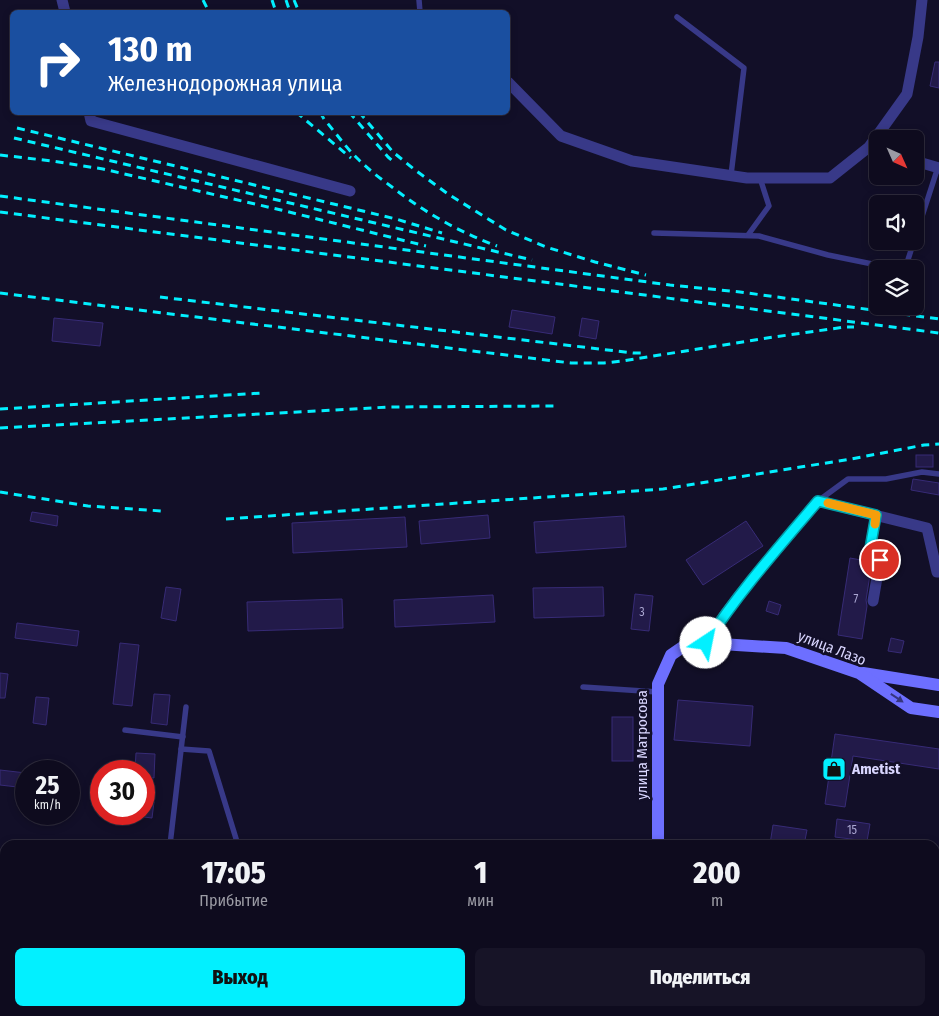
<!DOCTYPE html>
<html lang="ru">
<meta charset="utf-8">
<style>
:root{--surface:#0e0b1e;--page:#171427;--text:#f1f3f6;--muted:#9b9ba4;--line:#2e2b3c;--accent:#02f0ff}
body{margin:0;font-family:"Fira Sans Condensed",sans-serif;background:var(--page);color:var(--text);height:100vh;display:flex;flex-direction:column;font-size:19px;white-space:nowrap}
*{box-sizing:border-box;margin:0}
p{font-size:16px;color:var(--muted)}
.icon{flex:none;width:28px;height:28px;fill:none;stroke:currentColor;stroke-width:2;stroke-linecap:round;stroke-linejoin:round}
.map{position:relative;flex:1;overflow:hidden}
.details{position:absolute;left:0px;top:840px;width:940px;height:176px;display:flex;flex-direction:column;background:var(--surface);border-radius:15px 15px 0 0;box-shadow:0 2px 8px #0003,0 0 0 1px var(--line)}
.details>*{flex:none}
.hud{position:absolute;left:10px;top:10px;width:500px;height:105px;border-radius:8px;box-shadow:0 2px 8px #0003,0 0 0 1px var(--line);background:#1a4fa0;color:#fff;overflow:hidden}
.needle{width:32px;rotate:135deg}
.buttons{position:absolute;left:869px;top:130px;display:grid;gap:10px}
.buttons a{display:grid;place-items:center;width:55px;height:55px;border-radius:8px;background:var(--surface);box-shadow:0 2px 8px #0003,0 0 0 1px var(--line);font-size:25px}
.speed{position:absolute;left:15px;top:760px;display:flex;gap:10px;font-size:25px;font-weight:700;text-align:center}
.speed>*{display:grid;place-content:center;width:65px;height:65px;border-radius:50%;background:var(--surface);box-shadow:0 2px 8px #0003,0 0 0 1px var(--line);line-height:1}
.speed small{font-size:12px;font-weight:400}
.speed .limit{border:8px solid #d22;background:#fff;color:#111}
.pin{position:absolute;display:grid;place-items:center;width:42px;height:42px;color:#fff;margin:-21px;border:2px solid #fff;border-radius:50%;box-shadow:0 1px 5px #0007}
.me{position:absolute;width:55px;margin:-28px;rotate:34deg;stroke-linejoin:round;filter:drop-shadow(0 0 4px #0008)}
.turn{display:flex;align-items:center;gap:18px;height:105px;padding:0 15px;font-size:22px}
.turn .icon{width:65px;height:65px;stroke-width:2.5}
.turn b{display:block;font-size:35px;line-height:42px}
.eta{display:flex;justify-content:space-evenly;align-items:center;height:85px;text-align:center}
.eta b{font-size:30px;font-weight:800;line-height:35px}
.action{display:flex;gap:10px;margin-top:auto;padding:10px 15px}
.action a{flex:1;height:58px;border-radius:8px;background:var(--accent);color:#111;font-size:20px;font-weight:800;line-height:58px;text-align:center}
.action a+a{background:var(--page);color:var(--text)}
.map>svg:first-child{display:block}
.green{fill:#123230}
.building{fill:#221a49;stroke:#372b76}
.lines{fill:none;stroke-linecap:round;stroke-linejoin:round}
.lane{stroke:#383988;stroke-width:5.5}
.street{stroke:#383988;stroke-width:11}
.secondary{stroke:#6d6fff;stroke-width:12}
.rail{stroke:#02f0ff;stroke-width:3;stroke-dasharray:8 6;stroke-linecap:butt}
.oneway{fill:#36357e}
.route-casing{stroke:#019ca6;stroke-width:12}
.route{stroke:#02f0ff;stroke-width:9}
.slow{stroke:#f59e0b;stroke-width:9}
.labels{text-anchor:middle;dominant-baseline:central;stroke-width:5;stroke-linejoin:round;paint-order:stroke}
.number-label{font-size:12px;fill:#aba7d2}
.street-label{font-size:15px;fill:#d9d6ff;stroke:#120f28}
.poi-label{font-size:15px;font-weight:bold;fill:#d9d6ff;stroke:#120f28;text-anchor:start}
</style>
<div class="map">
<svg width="939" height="1016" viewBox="0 0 939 1016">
<rect width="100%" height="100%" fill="#120f28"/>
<!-- green -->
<path class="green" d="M526,1011H672L674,1016H552Z"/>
<!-- building -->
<g class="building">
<path d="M935,62H939V88L930,86Z"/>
<path d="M512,310L555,317L552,334L509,327Z"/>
<path d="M54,318L103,323L100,346L52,341Z"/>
<path d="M582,318L599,321L596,339L579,336Z"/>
<rect x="916" y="455" width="17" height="12"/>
<path d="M913,479L939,483V495L911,490Z"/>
<path d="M32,512L58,516L57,526L30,521Z"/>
<path d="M488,515L490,538L421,544L419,521Z"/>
<path d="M624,516L626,547L536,553L534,522Z"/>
<path d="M405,517L407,547L293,553L292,523Z"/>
<path d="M746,521L763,546L703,585L686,560Z"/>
<path d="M850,558L872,562L866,600L867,606L862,639L838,635Z"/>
<path d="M166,587L181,589L176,621L161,618Z"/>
<path d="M603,587L604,616L534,618L533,588Z"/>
<path d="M635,594L653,596L649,631L631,629Z"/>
<path d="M493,595L495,622L395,627L394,600Z"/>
<path d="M342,599L343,628L248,631L247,602Z"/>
<path d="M769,601L781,605L778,615L766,611Z"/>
<path d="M17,623L79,631L77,646L15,638Z"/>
<path d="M891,638L904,641L901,653L888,651Z"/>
<path d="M120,643L139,645L132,706L113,704Z"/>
<path d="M0,673L8,674L5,698H0Z"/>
<path d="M154,694L170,695L167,725L151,723Z"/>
<path d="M36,697L49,698L46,725L33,723Z"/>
<path d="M678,700L753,706L750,746L674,740Z"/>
<rect x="612" y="717" width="21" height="44"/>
<path d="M835,734L939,749V769L853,756L845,807L825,804Z"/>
<path d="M136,753L155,754L154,778L144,777V771H135Z"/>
<path d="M0,770L26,773V788L0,785Z"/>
<path d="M144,801L154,802L152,818L144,817Z"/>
<path d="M837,819L870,824L867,841L835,837Z"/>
<path d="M773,825L807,830L804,845H779L770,844Z"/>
</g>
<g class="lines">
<!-- lane -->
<g class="lane">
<path d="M419,0L420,12"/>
<path d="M677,17L744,68L731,175"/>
<path d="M654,233L759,236L828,255L897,269"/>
<path d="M748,235L769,206L760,178"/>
<path d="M915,238L938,167"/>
<path d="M905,269L914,241"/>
<path d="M818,501L848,479H886L922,472L939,474"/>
<path d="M583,687L658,692"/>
<path d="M125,730L183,737"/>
<path d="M181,749L209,751L238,845"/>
<path d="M170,845L186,707"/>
<path d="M935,859L939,860"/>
<path d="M935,914L939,915"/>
<path d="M840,1011L841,1016"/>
</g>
<!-- street -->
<g class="street">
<path d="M62,0L65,12"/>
<path d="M508,82L561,136L632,161L747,178H830L869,147L907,94L918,37L922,0"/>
<path d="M89,112L91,121L350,191"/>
<path d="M915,161L939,168"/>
<path d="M873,601L880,560L870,549L876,515"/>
<path d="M705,643C738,593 779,547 818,501L927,528L937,572H939"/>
<path d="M0,962L5,963"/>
<path d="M176,1016L177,1011"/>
<path d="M280,1016L281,1011"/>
<path d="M394,1016L395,1011"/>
<path d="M772,1016L779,1012L812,1016"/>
</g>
<!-- secondary -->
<g class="secondary">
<path d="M863,673L939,685"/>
<path d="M658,845V684L671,655L687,644L705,643L786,648L859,673L911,708L939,712"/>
<path d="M448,1011L476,1016"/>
<path d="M693,1011L694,1016"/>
</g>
<!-- rail -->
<g class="rail">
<path d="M203,0L209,12"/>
<path d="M272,0L276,12"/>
<path d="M286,0L290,12"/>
<path d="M294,0L299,12"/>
<path d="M296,112L351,158"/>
<path d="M320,112L324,119C336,133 346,148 359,160C369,170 381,179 392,187C424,212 459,232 497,246"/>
<path d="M349,112L388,157L395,163"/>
<path d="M359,112L393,152L415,170L448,194L506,230L546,247L595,262L646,275"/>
<path d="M17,128L396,219L442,233"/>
<path d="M14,138L532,260"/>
<path d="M0,155L52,161L103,169L281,210L426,246"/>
<path d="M0,196L670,285L740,292L939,319"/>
<path d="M0,212L939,333"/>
<path d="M0,293L571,363H604L622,361L774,337L845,327H854"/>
<path d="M160,297L633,353H645"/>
<path d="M0,409L262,393"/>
<path d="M0,428L389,407L559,406"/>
<path d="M0,492L88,506L162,511"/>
<path d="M226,519L663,489L851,459L924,445L939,444"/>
</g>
</g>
<!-- one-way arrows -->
<defs><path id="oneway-solid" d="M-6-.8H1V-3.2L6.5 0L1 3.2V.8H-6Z" transform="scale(1.25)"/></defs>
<use class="oneway" href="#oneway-solid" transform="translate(897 698) rotate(34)"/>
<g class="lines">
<!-- route casing -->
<g class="route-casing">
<path id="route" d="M706,643C738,593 779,547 818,501L876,515L870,549L880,560"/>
</g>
<!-- route -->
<use href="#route" class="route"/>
<!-- slow -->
<path class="slow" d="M828,503L876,515L875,524"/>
</g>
<!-- icons -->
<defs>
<g id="shop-square" transform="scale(1.25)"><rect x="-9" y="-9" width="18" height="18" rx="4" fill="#02f0ff" stroke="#120f28"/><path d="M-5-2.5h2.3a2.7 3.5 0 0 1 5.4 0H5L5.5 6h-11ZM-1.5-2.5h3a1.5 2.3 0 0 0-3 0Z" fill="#111"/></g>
</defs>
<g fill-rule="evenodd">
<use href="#shop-square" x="834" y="769"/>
</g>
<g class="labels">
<!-- number labels -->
<g class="number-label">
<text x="856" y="599">7</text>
<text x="642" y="612">3</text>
<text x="852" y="830">15</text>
</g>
<!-- street labels -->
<g class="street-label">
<text transform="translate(832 648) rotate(21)">улица Лазо</text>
<text transform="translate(642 745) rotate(-90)">улица Матросова</text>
</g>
<!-- poi labels -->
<g class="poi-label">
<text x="852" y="769">Ametist</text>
</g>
</g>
</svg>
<div class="buttons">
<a><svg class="needle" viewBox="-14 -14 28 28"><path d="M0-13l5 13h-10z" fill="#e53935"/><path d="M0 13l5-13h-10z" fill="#9b9ba4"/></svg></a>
<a><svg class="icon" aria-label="sound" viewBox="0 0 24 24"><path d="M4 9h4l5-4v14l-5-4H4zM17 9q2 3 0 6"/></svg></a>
<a><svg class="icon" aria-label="layers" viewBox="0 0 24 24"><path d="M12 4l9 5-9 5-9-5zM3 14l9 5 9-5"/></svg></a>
</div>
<div class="speed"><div>25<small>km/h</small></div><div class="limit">30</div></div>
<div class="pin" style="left:880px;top:560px;background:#d93025"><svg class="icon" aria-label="arrive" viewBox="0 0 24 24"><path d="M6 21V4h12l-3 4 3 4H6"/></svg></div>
<svg class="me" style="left:706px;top:643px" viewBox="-20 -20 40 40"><circle r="19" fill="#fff"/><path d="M0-13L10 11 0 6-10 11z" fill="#02f0ff"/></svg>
<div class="hud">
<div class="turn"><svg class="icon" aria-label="right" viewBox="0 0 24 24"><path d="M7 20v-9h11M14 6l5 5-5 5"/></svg><div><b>130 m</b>Железнодорожная улица</div></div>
</div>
<section class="details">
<div class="eta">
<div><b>17:05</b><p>Прибытие</p></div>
<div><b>1</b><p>мин</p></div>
<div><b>200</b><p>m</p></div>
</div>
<div class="action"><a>Выход</a><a>Поделиться</a></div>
</section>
</div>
